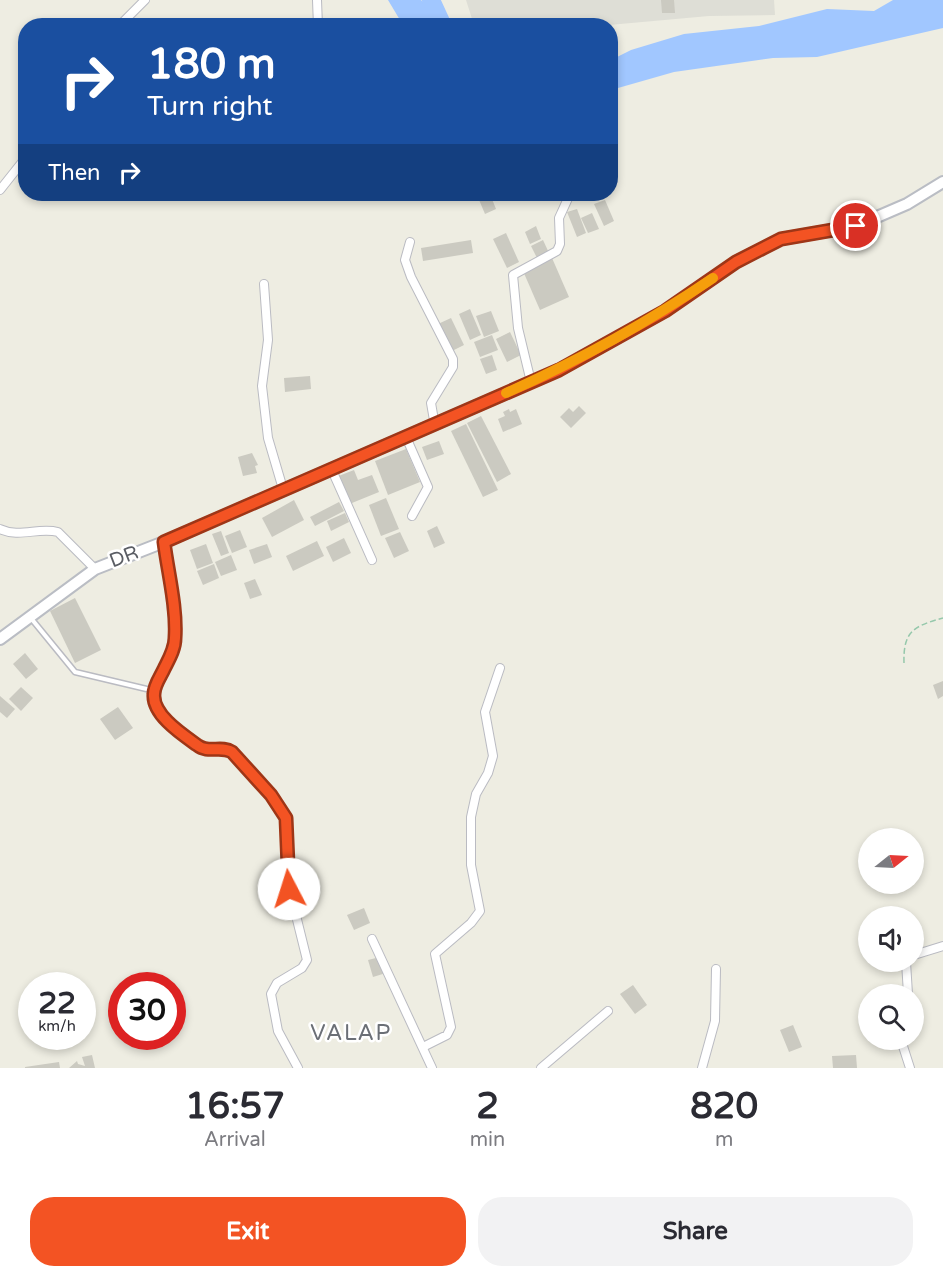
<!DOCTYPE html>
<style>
:root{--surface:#fff;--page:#f2f2f3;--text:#2b2b33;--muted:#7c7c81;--accent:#f35323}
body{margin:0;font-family:"Varela Round",sans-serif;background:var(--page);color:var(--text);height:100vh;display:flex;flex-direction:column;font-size:22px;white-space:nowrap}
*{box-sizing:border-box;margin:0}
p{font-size:20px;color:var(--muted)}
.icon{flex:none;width:33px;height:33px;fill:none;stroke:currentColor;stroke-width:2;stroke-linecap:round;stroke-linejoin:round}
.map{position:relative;height:1068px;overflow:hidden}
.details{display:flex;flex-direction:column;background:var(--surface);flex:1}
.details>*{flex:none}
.guide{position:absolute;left:18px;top:18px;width:600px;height:183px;border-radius:24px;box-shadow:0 3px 9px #0003;background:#1a4fa0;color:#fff;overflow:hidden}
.needle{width:39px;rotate:72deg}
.controls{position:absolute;left:858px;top:828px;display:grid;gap:12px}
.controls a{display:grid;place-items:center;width:66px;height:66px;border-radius:50%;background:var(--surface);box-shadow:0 3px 9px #0003;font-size:30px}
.speed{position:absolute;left:18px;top:972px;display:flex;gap:12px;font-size:30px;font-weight:700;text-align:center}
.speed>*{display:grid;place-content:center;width:78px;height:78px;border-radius:50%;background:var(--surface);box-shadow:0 3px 9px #0003;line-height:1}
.speed small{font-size:15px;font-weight:400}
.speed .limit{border:9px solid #d22;background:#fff;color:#111}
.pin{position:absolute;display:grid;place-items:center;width:51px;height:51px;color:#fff;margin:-26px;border:3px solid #fff;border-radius:50%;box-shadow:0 2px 6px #0007}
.me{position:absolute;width:66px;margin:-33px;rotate:355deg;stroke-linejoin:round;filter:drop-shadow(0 0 4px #0008)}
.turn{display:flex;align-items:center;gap:21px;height:126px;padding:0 30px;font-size:27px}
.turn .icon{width:78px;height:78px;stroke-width:2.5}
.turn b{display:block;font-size:42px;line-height:51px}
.then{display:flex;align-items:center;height:57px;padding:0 30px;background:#0003;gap:12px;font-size:22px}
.eta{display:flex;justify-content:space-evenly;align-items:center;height:102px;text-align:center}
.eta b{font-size:36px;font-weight:700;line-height:42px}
.button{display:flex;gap:12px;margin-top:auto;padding:12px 30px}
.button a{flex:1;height:69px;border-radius:24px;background:var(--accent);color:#fff;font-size:24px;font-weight:700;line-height:69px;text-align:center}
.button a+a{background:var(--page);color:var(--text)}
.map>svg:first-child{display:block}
.industrial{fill:#deded6}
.water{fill:#a1c7ff}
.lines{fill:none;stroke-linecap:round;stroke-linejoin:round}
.river{stroke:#a1c7ff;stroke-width:18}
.building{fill:#cbcac1}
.lane-casing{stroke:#babbc2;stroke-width:7}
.street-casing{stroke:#babbc2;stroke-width:10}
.secondary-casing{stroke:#babdc4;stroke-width:14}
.path{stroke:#95c8ab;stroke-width:1.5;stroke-dasharray:6 3;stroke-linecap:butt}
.lane{stroke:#fff;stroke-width:4}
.street{stroke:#fff;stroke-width:8}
.secondary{stroke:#fff;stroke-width:10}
.route-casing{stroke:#9e3617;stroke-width:15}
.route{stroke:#f35323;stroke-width:10}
.slow{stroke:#f59e0b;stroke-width:10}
.labels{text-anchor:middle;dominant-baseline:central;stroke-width:5;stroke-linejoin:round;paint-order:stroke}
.street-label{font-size:20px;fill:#5a5d64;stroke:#fff}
.quarter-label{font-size:22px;letter-spacing:1.5px;fill:#6b6f76;stroke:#fff}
</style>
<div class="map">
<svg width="943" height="1068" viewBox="0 0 943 1068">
<rect width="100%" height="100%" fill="#eeede2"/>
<!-- industrial -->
<path class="industrial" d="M466,0H774L775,15L709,16L598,26L474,25Z"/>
<!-- water -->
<g class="water">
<path d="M388,0H421L432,11L460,25H403Z"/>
<path d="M893,0H943V28L817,57L773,58L674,72L611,90V60L631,50L684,34L759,26L827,9L874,11Z"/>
</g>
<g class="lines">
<!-- river -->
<path class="river" d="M431,0L443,26"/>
</g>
<!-- building -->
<g class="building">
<path d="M661,0H674L675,13H662Z"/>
<path d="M490,194L496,209L485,214L477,195Z"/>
<path d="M605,200L614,221L604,226L594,204Z"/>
<path d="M577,209L586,233L577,237L567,212Z"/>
<path d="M592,213L599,229L588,233L581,218Z"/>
<path d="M536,226L541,239L530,244L525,232Z"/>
<path d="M506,233L519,262L507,268L493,239Z"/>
<path d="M471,240L473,253L423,261L421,248Z"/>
<path d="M543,240L549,253L537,258L531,246Z"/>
<path d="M552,258L569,297L540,310L523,271Z"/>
<path d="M470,309L481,335L470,340L459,314Z"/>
<path d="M491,311L499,331L484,337L476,316Z"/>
<path d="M451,318L464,345L452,351L438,324Z"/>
<path d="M510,332L521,355L507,362L496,339Z"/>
<path d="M492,335L498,350L480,357L474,342Z"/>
<path d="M492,355L497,370L486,374L480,359Z"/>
<path d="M310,376L311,389L285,392L284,378Z"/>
<path d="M579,406L586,413L571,428L560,417L569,408L573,412Z"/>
<path d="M509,409L510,412L516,409L522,424L503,432L498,419L505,416L503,412Z"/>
<path d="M481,416L511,474L497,482L467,423Z"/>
<path d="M466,424L498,490L483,497L451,431Z"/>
<path d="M439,441L444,454L427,460L422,447Z"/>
<path d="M406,449L420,482L388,495L375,461Z"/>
<path d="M252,453L258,465L255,466L257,473L243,476L238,457Z"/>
<path d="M354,470L358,480L372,475L379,492L347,505L336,477Z"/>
<path d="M386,498L399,529L381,536L369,505Z"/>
<path d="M294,500L304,520L272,537L262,518Z"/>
<path d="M339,502L344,511L315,526L310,517Z"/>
<path d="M345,513L349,522L331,531L327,521Z"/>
<path d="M437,526L445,543L434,548L427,531Z"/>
<path d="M240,530L247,547L232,553L225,536Z"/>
<path d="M221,531L229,553L221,556L212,534Z"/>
<path d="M400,532L409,551L394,558L385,538Z"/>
<path d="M344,538L351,553L333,562L326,547Z"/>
<path d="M317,541L324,556L293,571L286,556Z"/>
<path d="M206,544L213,563L197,569L190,550Z"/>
<path d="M267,544L272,557L254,564L249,550Z"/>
<path d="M231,555L237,570L221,576L215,562Z"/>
<path d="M214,564L219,578L203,585L197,571Z"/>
<path d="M255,579L262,595L250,599L244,583Z"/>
<path d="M75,598L101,650L75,663L50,611Z"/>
<path d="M25,653L38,669L26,679L13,664Z"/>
<path d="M943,681V696L938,699L933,685Z"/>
<path d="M21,687L33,698L21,711L9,699Z"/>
<path d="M0,696L15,709L7,718L0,712Z"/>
<path d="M118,707L133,728L115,740L100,719Z"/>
<path d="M364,908L370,923L354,930L347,915Z"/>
<path d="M380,957L386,973L373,977L368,960Z"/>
<path d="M633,985L647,1005L635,1014L620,994Z"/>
<path d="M793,1025L802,1047L789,1052L780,1030Z"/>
<path d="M92,1055L95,1068H69L77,1061L78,1064L85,1066L82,1057Z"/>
<path d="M856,1055L857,1068H833L832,1056Z"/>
<path d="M59,1062L60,1068H25V1067Z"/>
</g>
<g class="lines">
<!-- lane casing -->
<g class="lane-casing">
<path id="lane" d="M30,617L75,672L155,691"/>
</g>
<!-- street casing -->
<g class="street-casing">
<g id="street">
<path d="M317,0L318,26"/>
<path d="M119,26L145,0"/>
<path d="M0,190L23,161L26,154"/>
<path d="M410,242L405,260L411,277L453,359V367L431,403L435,426"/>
<path d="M264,284L268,340L262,386L268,438L283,489"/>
<path d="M531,382L518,328L513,275L557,251L560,244L559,218L570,194"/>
<path d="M406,437L428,487L412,516"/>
<path d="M331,468L372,560"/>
<path d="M0,529C19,538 39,527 58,532L95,569"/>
<path d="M164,542L175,637L172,653L153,695C158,713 186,744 204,749C214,752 222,747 232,752L271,795L286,818L287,879L307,960L302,968L277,983L271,994L278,1031L298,1068"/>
<path d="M372,939L432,1068"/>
<path d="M914,955L943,946"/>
<path d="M906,962L908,994"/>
<path d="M901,1040L910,1068"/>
<path d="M423,1047L447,1035L451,1027L435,954L471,923L480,911L471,865V817L476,794L488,773L493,756L485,712L500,668"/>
<path d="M541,1068L608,1011"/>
<path d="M702,1068L715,1021L716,969"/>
</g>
</g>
<!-- secondary casing -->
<g class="secondary-casing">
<path id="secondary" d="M0,639L95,569L164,542L559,370L665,311L736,262L781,239L856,226L907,204L943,182"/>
</g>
<!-- path -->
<path class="path" d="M904,663C903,631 914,626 943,618"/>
<!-- lane -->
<use href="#lane" class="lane"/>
<!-- street -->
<use href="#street" class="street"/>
<!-- secondary -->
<use href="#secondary" class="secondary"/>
</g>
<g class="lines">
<!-- route casing -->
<g class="route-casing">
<path id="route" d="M289,889L286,818L271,795L232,752C221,745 208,754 197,745C183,735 152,715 154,694C154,685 161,676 164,669C169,659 175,649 175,638C177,607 168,573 164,542L559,370L665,311L736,262L781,239L856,226"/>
</g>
<!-- route -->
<use href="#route" class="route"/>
<!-- slow -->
<path class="slow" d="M506,393C578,361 647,323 713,278"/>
</g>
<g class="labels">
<!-- street labels -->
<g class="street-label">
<text transform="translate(124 557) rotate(-21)">DR</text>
</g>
<!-- quarter labels -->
<g class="quarter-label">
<text x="351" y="1033">VALAP</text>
</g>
</g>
</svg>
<div class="controls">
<a><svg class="needle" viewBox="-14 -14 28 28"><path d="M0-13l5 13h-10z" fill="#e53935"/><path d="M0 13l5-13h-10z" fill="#7c7c81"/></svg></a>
<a><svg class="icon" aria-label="sound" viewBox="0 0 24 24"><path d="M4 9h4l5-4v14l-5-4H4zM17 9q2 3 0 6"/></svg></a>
<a><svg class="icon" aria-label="search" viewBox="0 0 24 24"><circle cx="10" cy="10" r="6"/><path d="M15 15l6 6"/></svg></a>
</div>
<div class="speed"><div>22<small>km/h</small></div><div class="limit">30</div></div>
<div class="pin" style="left:856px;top:226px;background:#d93025"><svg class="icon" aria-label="arrive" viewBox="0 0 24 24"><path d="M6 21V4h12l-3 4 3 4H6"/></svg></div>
<svg class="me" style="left:289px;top:889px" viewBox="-20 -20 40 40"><circle r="19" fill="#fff"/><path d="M0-13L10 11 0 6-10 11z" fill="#f35323"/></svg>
<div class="guide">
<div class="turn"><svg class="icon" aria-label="right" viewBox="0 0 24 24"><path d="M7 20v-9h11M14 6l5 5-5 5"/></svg><div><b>180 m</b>Turn right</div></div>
<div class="then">Then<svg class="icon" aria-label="right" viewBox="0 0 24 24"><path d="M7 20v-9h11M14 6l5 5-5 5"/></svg></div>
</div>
</div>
<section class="details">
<div class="eta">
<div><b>16:57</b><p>Arrival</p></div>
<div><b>2</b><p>min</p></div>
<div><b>820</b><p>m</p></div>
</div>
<div class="button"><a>Exit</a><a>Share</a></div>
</section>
